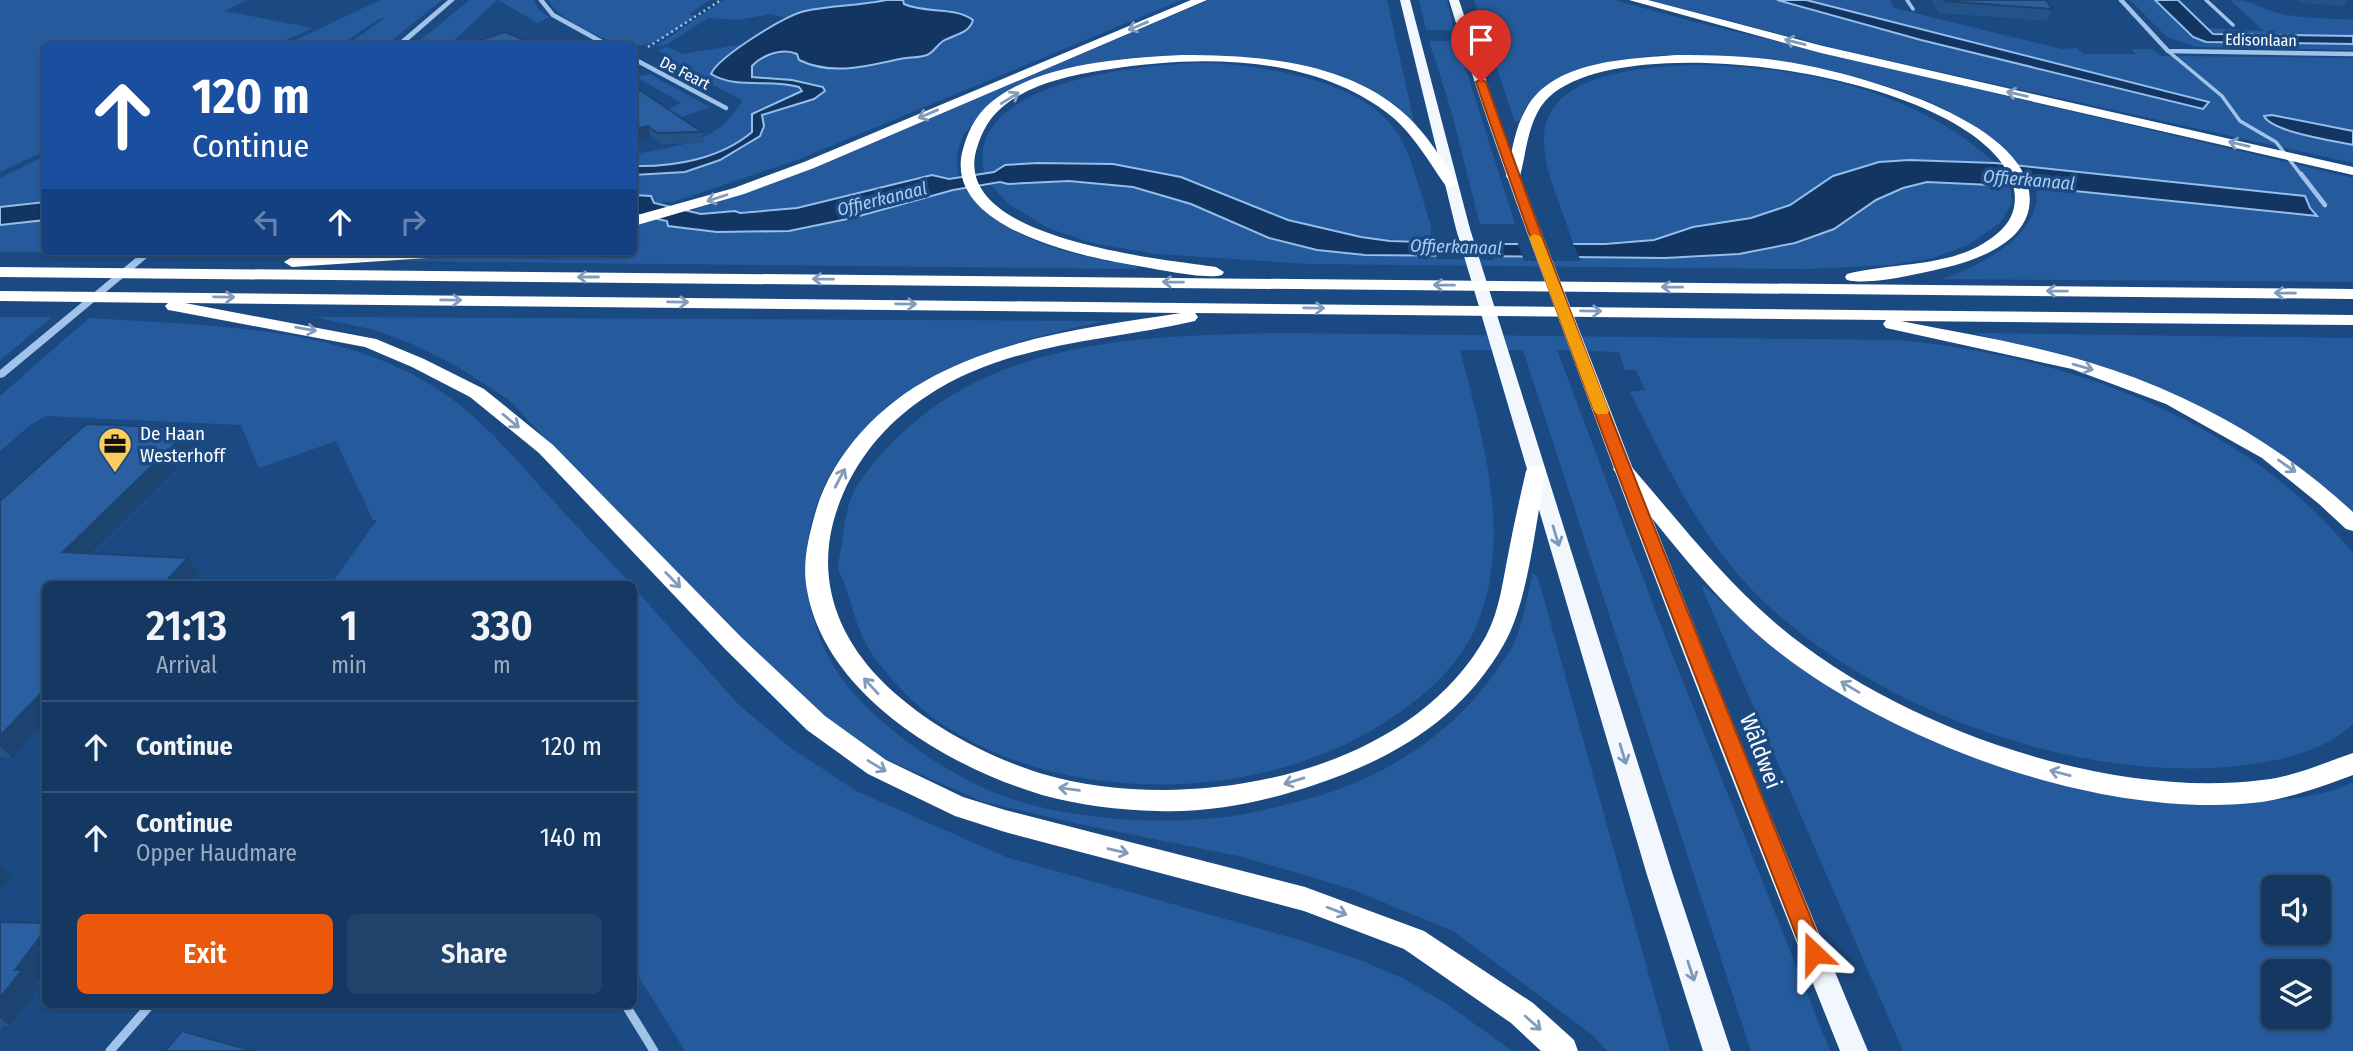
<!DOCTYPE html>
<meta charset="utf-8">
<style>
:root{--surface:#143862;--page:#21436b;--text:#f1f3f6;--muted:#9dacbe;--line:#335277;--accent:#ea580c}
body{margin:0;font-family:"Fira Sans Condensed",sans-serif;background:var(--page);color:var(--text);height:100vh;display:flex;flex-direction:column;font-size:26px;white-space:nowrap}
*{box-sizing:border-box;margin:0}
p{font-size:23px;color:var(--muted)}
.icon{flex:none;width:38px;height:38px;fill:none;stroke:currentColor;stroke-width:2;stroke-linecap:round;stroke-linejoin:round}
.map{position:relative;flex:1;overflow:hidden}
.panel{position:absolute;left:42px;top:581px;width:595px;height:427px;display:flex;flex-direction:column;background:var(--surface);border-radius:10px;box-shadow:0 2px 5px #0004,0 0 0 2px var(--line)}
.panel>*{flex:none}
.banner{position:absolute;left:42px;top:42px;width:595px;height:214px;border-radius:10px;box-shadow:0 2px 5px #0004,0 0 0 2px var(--line);background:#1a4fa0;color:#fff;overflow:hidden}
.buttons{position:absolute;left:2261px;top:875px;display:grid;gap:14px}
.buttons a{display:grid;place-items:center;width:70px;height:70px;border-radius:10px;background:var(--surface);box-shadow:0 2px 5px #0004,0 0 0 2px var(--line);font-size:35px}
.pin{position:absolute;display:grid;place-items:center;width:60px;height:60px;color:#fff;margin:-72px -30px;border-radius:50% 50% 50% 0;rotate:-45deg;box-shadow:0 0 7px #0007}
.pin .icon{rotate:45deg}
.me{position:absolute;width:77px;margin:-38px;rotate:337deg;stroke-linejoin:round;filter:drop-shadow(0 0 5px #0008)}
.turn{display:flex;align-items:center;gap:24px;height:147px;padding:0 35px;font-size:32px}
.turn .icon{width:91px;height:91px;stroke-width:2.5}
.turn b{display:block;font-size:49px;line-height:60px}
.lanes{display:flex;align-items:center;height:66px;padding:0 35px;background:#0003;justify-content:center;gap:35px;direction:ltr}
.lanes .off{opacity:.35}
.eta{display:flex;justify-content:space-evenly;align-items:center;height:119px;text-align:center}
.eta b{font-size:42px;font-weight:600;line-height:49px}
.primary-button{display:flex;gap:14px;margin-top:auto;padding:14px 35px}
.primary-button a{flex:1;height:80px;border-radius:10px;background:var(--accent);color:#fff;font-size:28px;font-weight:600;line-height:80px;text-align:center}
.primary-button a+a{background:var(--page);color:var(--text)}
ul{padding:0;list-style:none}
li{display:flex;align-items:center;gap:21px;height:91px;padding:0 35px;border-top:2px solid var(--line)}
li div{flex:1}
li b{display:block;font-size:26px}
li em{font-style:normal}
.map>svg:first-child{display:block}
.green{fill:#255b9c;fill-rule:evenodd}
.water{fill:#123561;stroke:#94beec;stroke-width:2}
.pier{fill:#1b4a83}
.lines{fill:none;stroke-linecap:round;stroke-linejoin:round}
.path{stroke:#a1c3ea;stroke-width:2.5;stroke-dasharray:2 3.5;stroke-linecap:butt}
.service-far1{stroke:#a1c3ea;stroke-width:3.5}
.service{stroke:#a1c3ea;stroke-width:4.5}
.minor-far1{stroke:#a1c3ea;stroke-width:4.5}
.minor{stroke:#a1c3ea;stroke-width:9}
.tertiary{fill:#a1c3ea;fill-rule:evenodd}
.trunk{fill:#f2f7fe;fill-rule:evenodd}
.motorway{fill:#fff;fill-rule:evenodd}
.wall{fill:#24538a}
.shaded-wall{fill:#1d4371}
.building{fill:#2a60a1;stroke:#1d4371;stroke-width:2}
.oneway{stroke:#829bbb}
.oneway2{stroke:#7c98ba}
.route{fill:#ea580c;stroke:#983908;stroke-width:2}
.slow{fill:#f59e0b}
.labels{text-anchor:middle;dominant-baseline:central;stroke-width:7;stroke-linejoin:round;paint-order:stroke}
.far-street-label{font-size:16px;fill:#fff;stroke:#1b4a83}
.far-water-label{font-size:18px;font-style:italic;fill:#accdf2;stroke:#1b4a83}
.poi-label{font-size:19px;fill:#fff;stroke:#1b4a83;text-anchor:start}
.near-street-label{font-size:23px;fill:#fff;stroke:#1b4a83}
</style>
<div class="map">
<svg width="2353" height="1051" viewBox="0 0 2353 1051">
<rect width="100%" height="100%" fill="#1b4a83"/>
<!-- green -->
<g class="green">
<path d="M0,0H248L224,11L313,28L274,45L46,46L45,151L0,172Z"/>
<path d="M380,0H442L386,45H347L385,18L379,19L340,45L283,46Z"/>
<path d="M469,0H497L449,45H415Z"/>
<path d="M498,0H534L538,9L549,17L538,23Z"/>
<path d="M548,0H710L689,14L695,16C680,26 662,43 643,45C618,49 560,23 548,0Z"/>
<path d="M724,0H886L812,9L787,18L770,14L738,20L708,18L666,45L656,46Z"/>
<path d="M903,0H1182L797,160L670,203L668,201L657,204L651,196L634,195V175C677,175 738,165 764,126L761,115L814,99L825,91L823,87L792,80L752,77V66L766,56L790,52L797,54L805,63L826,68L869,67L929,54L943,41L968,30L972,24L965,15L918,9L904,4Z"/>
<path d="M1209,0H1387L1414,122L1373,92L1244,57L1175,55L1129,58L1064,72L982,113L964,134L959,146L957,158L958,177L949,179L932,175L797,208L701,214L693,210L827,162Z"/>
<path d="M1419,0H1447L1454,30H1426Z"/>
<path d="M1474,0H1614L1695,22L2353,178V282L1942,279C1979,266 2044,235 2036,187L2316,216L2304,196L2019,166C1958,90 1824,66 1732,58C1694,55 1652,52 1615,62C1602,65 1588,72 1575,77C1551,86 1528,93 1520,121L1515,122Z"/>
<path d="M1649,0H1777L1921,40L2203,109L1806,0H1890L1894,8L2062,49L2077,48L2084,54H2136L2131,49H2153L2161,56L2353,58V131L2272,115L2267,121L2298,133L2353,145V163L1855,53Z"/>
<path d="M2130,0H2155L2193,37L2206,42L2353,44V50L2196,47L2167,37Z"/>
<path d="M2230,0C2255,0 2259,9 2282,14C2305,19 2330,18 2353,20V36L2213,34L2206,28L2264,31Z"/>
<path d="M1429,41H1457L1515,224H1480L1452,113Z"/>
<path d="M744,44L739,46L721,80C747,87 773,79 799,87L802,91L796,96L772,104L752,120V132C719,159 674,166 634,166V154C675,147 722,142 742,100L667,61L672,58L658,50L668,47L682,54Z"/>
<path d="M1211,63C1270,67 1366,80 1400,137C1414,162 1422,201 1432,228L1430,229L1433,242C1376,240 1320,232 1266,213C1236,202 1210,184 1178,176C1123,163 1066,159 1009,165C1001,166 994,172 985,174C958,80 1153,62 1211,63Z"/>
<path d="M1696,65C1802,66 1916,90 1995,163L1939,160L1879,162L1833,176L1790,205L1751,218L1693,227L1654,240L1573,244C1564,210 1545,177 1544,141C1543,71 1646,67 1696,65Z"/>
<path d="M649,74L710,107L674,120L658,113L682,103L636,77Z"/>
<path d="M45,156V202L0,207V178Z"/>
<path d="M1069,181C1110,183 1151,188 1190,204C1217,214 1241,230 1269,238C1300,248 1332,252 1365,255L1696,258L1739,254L1777,247L1846,222L1876,200L1903,188L1927,182L2010,185L2012,203L2000,223L1968,245L1933,258L1892,265L1807,269L1310,264L1156,254L1092,243L1048,228L1007,203L990,184Z"/>
<path d="M964,188C1004,242 1074,256 1137,266V269L405,261L487,252H634V226L656,220L667,221L668,226L717,232L789,231L852,218Z"/>
<path d="M45,220L46,252H190H0V225Z"/>
<path d="M0,317H52L0,360Z"/>
<path d="M314,317L1105,321C1054,333 999,343 953,369C937,378 922,390 907,401C892,411 874,420 861,433C800,496 789,589 833,665C861,715 942,772 995,793C1058,818 1148,825 1216,818C1245,816 1275,807 1304,800C1383,780 1456,733 1501,664C1505,657 1512,649 1515,641C1524,620 1527,595 1533,573L1538,578L1670,1051H1607L1591,1034L1453,931L1351,889L1243,857L1079,824L981,801L874,754L826,723L662,561L508,399L453,364L412,344L375,330Z"/>
<path d="M89,318C205,326 335,324 436,388C479,415 514,457 547,494C575,525 603,554 631,584H331L377,520H373L336,441L259,468L241,425L46,416L29,426L0,451V396Z"/>
<path d="M1281,333L1898,340C2067,356 2242,418 2353,553V724C2324,751 2283,760 2246,765C2083,786 1875,711 1759,597C1701,540 1666,464 1630,392L1645,390L1636,370H1625L1619,352L1557,350L1666,639L1830,1051H1751L1523,350H1460C1483,440 1515,542 1474,631C1458,665 1428,693 1397,714C1272,803 1068,810 939,722C913,704 876,666 863,638C855,621 851,601 844,583C843,578 839,574 838,568C838,561 841,551 842,544C846,512 848,494 869,469C972,339 1128,336 1281,333Z"/>
<path d="M1972,333L2353,338V513L2307,473L2276,453L2069,357Z"/>
<path d="M1704,586L1743,620L1874,712L1971,756L2203,805L2298,798L2332,791L2353,782V1051H1903L1702,588ZM2273,887H2319V933H2273ZM2273,971H2319V1017H2273Z"/>
<path d="M634,588L739,705L788,746L856,791L1006,857L1303,941L1365,962L1402,978L1447,1004L1512,1051H685L634,969Z"/>
</g>
<!-- water -->
<g class="water">
<path d="M886,0H903L904,4C925,14 954,6 973,20C969,34 955,34 943,41C937,45 934,52 927,55C919,58 909,57 900,59C867,66 832,76 799,60L797,54C783,48 763,54 752,66V77L792,80L823,87L825,91L814,99L762,115L764,126L760,136L720,160L685,172L634,175V166C674,167 720,159 752,132V114L802,91L799,87C770,78 738,90 711,74C718,57 787,14 805,11C831,5 859,6 886,0Z"/>
<path d="M1777,0H1806L2209,102L2203,109L1921,40Z"/>
<path d="M2155,0H2178L2213,34L2353,36V44L2206,42L2193,37Z"/>
<path d="M2272,115L2353,131V145C2334,141 2272,132 2264,116Z"/>
<path d="M1909,160L1995,163L2305,196L2310,208L2317,216L2036,187L1927,182L1903,188L1876,200L1834,229L1795,243L1739,254L1665,258L1365,255L1317,250L1269,238L1191,204L1133,187L1069,181L1008,184L1000,182L953,190L852,218L789,231L717,232L668,226L667,221L634,214V195L651,196L654,203L701,214L735,211L740,213L797,208L932,175L949,179L994,172L1005,165L1038,163L1113,164L1181,177L1288,220L1361,237L1390,241L1489,244H1605L1654,240L1693,227L1751,218L1790,205L1833,176L1879,162Z"/>
<path d="M45,202V220L0,225V207Z"/>
</g>
<!-- pier -->
<g class="pier">
<path d="M1432,238L1488,241L1494,260L1437,259Z"/>
<path d="M1517,241H1572L1581,261H1524Z"/>
</g>
<g class="lines">
<!-- path -->
<path class="path" d="M648,47L721,0"/>
<!-- service-far1 -->
<g class="service-far1">
<path d="M1907,0L1913,9"/>
<path d="M2206,0L2233,25"/>
<path d="M2168,51L2222,96L2240,121L2276,142L2302,176"/>
</g>
<!-- service -->
<path class="service" d="M2301,174L2325,205"/>
<!-- minor-far1 -->
<g class="minor-far1">
<path d="M541,0L553,15L609,46"/>
<path d="M2121,0L2168,51L2353,54"/>
<path d="M634,59L726,108"/>
</g>
<!-- minor -->
<g class="minor">
<path d="M625,1004L654,1051"/>
<path d="M110,1051L151,1004"/>
</g>
<!-- tertiary -->
<g class="tertiary">
<path d="M448,0H455L402,46H394Z"/>
<path d="M143,252H154L4,377L0,378V370Z"/>
</g>
<!-- trunk -->
<g class="trunk">
<path d="M1400,0H1410L1470,229L1673,875L1731,1051H1703L1647,875L1456,229Z"/>
<path d="M1449,0H1459C1503,137 1556,270 1608,404C1691,621 1778,837 1868,1051H1840C1754,837 1670,621 1590,404C1541,270 1490,137 1449,0Z"/>
</g>
<!-- motorway -->
<g class="motorway">
<path d="M1191,0H1207L814,168L744,194L634,226V216L734,188L804,162Z"/>
<path d="M1629,0H1648L1823,46L2353,167V175L1821,53Z"/>
<path d="M1182,55C1257,55 1348,61 1406,115C1427,134 1442,160 1458,183L1451,187L1446,186C1428,161 1412,131 1386,112C1310,55 1201,55 1111,69C1076,74 1035,82 1006,104C989,117 982,131 976,151C953,240 1162,259 1216,267L1224,272L1222,275C1204,280 1153,268 1132,265C1080,256 941,227 963,149C969,127 979,110 998,97C1047,63 1124,58 1182,55Z"/>
<path d="M1677,55C1714,55 1751,56 1788,62C1850,72 2044,122 2029,208C2023,242 1981,258 1952,266C1927,272 1871,286 1847,280L1845,277L1847,274C1897,261 1958,269 1999,232C2013,220 2018,203 2013,185C1982,76 1627,23 1549,97C1528,117 1527,150 1520,176L1518,179H1508L1506,176C1512,154 1514,129 1526,109C1553,60 1627,59 1677,55Z"/>
<path d="M370,252H451L443,257L292,267L284,262L292,257Z"/>
<path d="M0,267L2353,289V299L0,277Z"/>
<path d="M0,291L2353,315V325L1901,321C1971,335 2044,346 2113,370C2202,400 2284,448 2353,512V531L2346,529L2319,504L2262,458L2166,404L2072,369L1886,328L1883,324L1886,320L1195,313L1198,317L1195,321C1104,342 1008,342 927,396C881,426 847,470 833,523C818,582 838,635 879,678C920,721 986,757 1043,774C1187,816 1408,777 1486,636C1500,610 1503,579 1509,550C1514,524 1520,497 1526,471L1529,466H1543L1546,471C1535,522 1529,600 1504,644C1463,717 1395,758 1317,784C1264,802 1213,813 1157,811C1119,810 1078,805 1042,795C948,767 825,695 807,590C802,564 808,539 815,514C831,455 880,404 934,376C1010,336 1097,326 1181,313L185,303L376,339L424,359L484,389L553,445L741,637L825,716L886,760L963,797L1005,810L1305,887L1424,931L1533,1003L1574,1040L1578,1051H1541L1511,1023L1404,949L1304,911L1005,832L955,816L868,774L807,730L725,649L539,453L470,397L412,367L365,347L174,311L168,310L165,306L168,303L0,301Z"/>
<path d="M1623,463L1630,465C1676,518 1720,575 1773,621C1892,725 2105,800 2262,780C2293,777 2324,763 2353,753V775C2330,784 2286,799 2262,802C2108,821 1902,747 1780,653C1716,603 1667,536 1616,473L1613,469L1616,465Z"/>
</g>
</g>
<!-- wall -->
<g class="wall">
<path d="M1931,0H2046L2052,9L2047,21L1939,13Z"/>
<path d="M2297,0H2347L2343,6L2301,3Z"/>
<path d="M634,86L702,132L704,143L661,144L651,137Z"/>
<path d="M201,444L92,554L200,574L191,584H46L12,758L0,757V501Z"/>
<path d="M0,922L36,982L40,986L10,1026H3L0,1031Z"/>
</g>
<!-- shaded-wall -->
<g class="shaded-wall">
<path d="M648,126L651,137L634,141V129Z"/>
<path d="M191,428L201,444L76,569L63,552Z"/>
<path d="M188,558L200,574L191,584H163Z"/>
<path d="M46,688V721L12,758L0,746V736Z"/>
<path d="M0,866L11,877L0,891Z"/>
<path d="M46,929V970L36,982L40,986L10,1026L0,1018V998L15,970Z"/>
</g>
<!-- building -->
<g class="building">
<path d="M1944,0H2046L2052,9L1944,1Z"/>
<path d="M505,32L538,46H463Z"/>
<path d="M634,86L702,132L657,133L648,126L634,129Z"/>
<path d="M86,424L191,428L63,552L188,558L163,584H46V688L0,736V501Z"/>
<path d="M0,922L46,923V929L15,970H22L0,998Z"/>
<path d="M182,1031L253,1051H165Z"/>
</g>
<!-- one-way arrows -->
<defs><path id="oneway-shaft" d="M-6 0H5M1.5-3L5.5 0L1.5 3" fill="none" stroke-width="1.6" stroke-linecap="round" stroke-linejoin="round" transform="scale(1.75)"/></defs>
<g class="oneway">
<use href="#oneway-shaft" transform="translate(1138 26) rotate(157)"/>
<use href="#oneway-shaft" transform="translate(1795 42) rotate(-166)"/>
<use href="#oneway-shaft" transform="translate(2017 94) rotate(-167)"/>
<use href="#oneway-shaft" transform="translate(1010 98) rotate(-32)"/>
<use href="#oneway-shaft" transform="translate(928 114) rotate(157)"/>
<use href="#oneway-shaft" transform="translate(2239 144) rotate(-167)"/>
<use href="#oneway-shaft" transform="translate(717 198) rotate(162)"/>
<use href="#oneway-shaft" transform="translate(588 277) rotate(-180)"/>
<use href="#oneway-shaft" transform="translate(823 279) rotate(-179)"/>
<use href="#oneway-shaft" transform="translate(1173 282) rotate(-179)"/>
<use href="#oneway-shaft" transform="translate(1444 285) rotate(-179)"/>
<use href="#oneway-shaft" transform="translate(1672 287) rotate(-179)"/>
<use href="#oneway-shaft" transform="translate(2057 291) rotate(-179)"/>
<use href="#oneway-shaft" transform="translate(2285 293) rotate(-179)"/>
<use href="#oneway-shaft" transform="translate(224 297) rotate(1)"/>
<use href="#oneway-shaft" transform="translate(451 300) rotate(1)"/>
<use href="#oneway-shaft" transform="translate(678 302) rotate(1)"/>
<use href="#oneway-shaft" transform="translate(906 304) rotate(1)"/>
<use href="#oneway-shaft" transform="translate(1314 308) rotate(1)"/>
<use href="#oneway-shaft" transform="translate(1591 311) rotate(1)"/>
<use href="#oneway-shaft" transform="translate(306 329) rotate(10)"/>
<use href="#oneway-shaft" transform="translate(2083 367) rotate(16)"/>
<use href="#oneway-shaft" transform="translate(511 421) rotate(40)"/>
<use href="#oneway-shaft" transform="translate(2287 466) rotate(35)"/>
<use href="#oneway-shaft" transform="translate(840 478) rotate(-62)"/>
<use href="#oneway-shaft" transform="translate(673 580) rotate(46)"/>
<use href="#oneway-shaft" transform="translate(871 686) rotate(-133)"/>
<use href="#oneway-shaft" transform="translate(1850 687) rotate(-149)"/>
<use href="#oneway-shaft" transform="translate(877 766) rotate(31)"/>
<use href="#oneway-shaft" transform="translate(2060 773) rotate(-165)"/>
<use href="#oneway-shaft" transform="translate(1294 781) rotate(163)"/>
<use href="#oneway-shaft" transform="translate(1069 789) rotate(-172)"/>
<use href="#oneway-shaft" transform="translate(1118 851) rotate(13)"/>
<use href="#oneway-shaft" transform="translate(1337 911) rotate(21)"/>
<use href="#oneway-shaft" transform="translate(1533 1023) rotate(42)"/>
</g>
<g class="oneway2">
<use href="#oneway-shaft" transform="translate(1556 536) rotate(73)"/>
<use href="#oneway-shaft" transform="translate(1623 754) rotate(73)"/>
<use href="#oneway-shaft" transform="translate(1691 971) rotate(72)"/>
</g>
<!-- route -->
<path class="route" d="M1481,79L1486,82C1590,376 1709,664 1825,953L1822,960L1814,963L1806,960L1803,953C1691,664 1576,376 1476,82Z"/>
<!-- slow -->
<path class="slow" d="M1535,234L1541,237L1609,411L1607,414H1597L1594,411L1529,237Z"/>
<!-- icons -->
<defs>
<g id="office-pin" transform="scale(1.75)"><path d="M0 17L-7.5 6A9.5 9.5 0 1 1 7.5 6Z" fill="#fbcd5e" stroke="#1b4a83"/><path d="M-6-3h4V-5.5h4V-3h4V5H-6ZM-1-4.5V-3h2v-1.5ZM-6 0V1H6V0Z" fill="#111"/></g>
</defs>
<g fill-rule="evenodd">
<use href="#office-pin" x="115" y="444"/>
</g>
<g class="labels">
<!-- far-street labels -->
<g class="far-street-label">
<text transform="translate(2261 40) rotate(1)">Edisonlaan</text>
<text transform="translate(685 73) rotate(27)">De Feart</text>
</g>
<!-- far-water labels -->
<g class="far-water-label">
<text transform="translate(2029 180) rotate(5)">Offierkanaal</text>
<text transform="translate(882 199) rotate(-14)">Offierkanaal</text>
<text transform="translate(1456 247) rotate(2)">Offierkanaal</text>
</g>
<!-- poi labels -->
<g class="poi-label">
<text x="140" y="433">De Haan<tspan x="140" dy="22">Westerhoff</tspan></text>
</g>
<!-- near-street labels -->
<g class="near-street-label">
<text transform="translate(1761 751) rotate(69)">Wâldwei</text>
</g>
</g>
</svg>
<div class="buttons">
<a><svg class="icon" aria-label="sound" viewBox="0 0 24 24"><path d="M4 9h4l5-4v14l-5-4H4zM17 9q2 3 0 6"/></svg></a>
<a><svg class="icon" aria-label="layers" viewBox="0 0 24 24"><path d="M12 4l9 5-9 5-9-5zM3 14l9 5 9-5"/></svg></a>
</div>
<div class="pin" style="left:1481px;top:82px;background:#d93025"><svg class="icon" aria-label="arrive" viewBox="0 0 24 24"><path d="M6 21V4h12l-3 4 3 4H6"/></svg></div>
<svg class="me" style="left:1814px;top:953px" viewBox="-20 -20 40 40"><path d="M0-17L14 15 0 8-14 15z" fill="#ea580c" stroke="#fff" stroke-width="4"/></svg>
<div class="banner">
<div class="turn"><svg class="icon" aria-label="ahead" viewBox="0 0 24 24"><path d="M12 20V5M6 11l6-6 6 6"/></svg><div><b>120 m</b>Continue</div></div>
<div class="lanes"><svg class="icon off" aria-label="left" viewBox="0 0 24 24"><path d="M17 20v-9H6M10 6l-5 5 5 5"/></svg><svg class="icon" aria-label="ahead" viewBox="0 0 24 24"><path d="M12 20V5M6 11l6-6 6 6"/></svg><svg class="icon off" aria-label="right" viewBox="0 0 24 24"><path d="M7 20v-9h11M14 6l5 5-5 5"/></svg></div>
</div>
<section class="panel">
<div class="eta">
<div><b>21:13</b><p>Arrival</p></div>
<div><b>1</b><p>min</p></div>
<div><b>330</b><p>m</p></div>
</div>
<ul>
<li><svg class="icon" aria-label="ahead" viewBox="0 0 24 24"><path d="M12 20V5M6 11l6-6 6 6"/></svg><div><b>Continue</b></div><em>120 m</em></li>
<li><svg class="icon" aria-label="ahead" viewBox="0 0 24 24"><path d="M12 20V5M6 11l6-6 6 6"/></svg><div><b>Continue</b><p>Opper Haudmare</p></div><em>140 m</em></li>
</ul>
<div class="primary-button"><a>Exit</a><a>Share</a></div>
</section>
</div>
